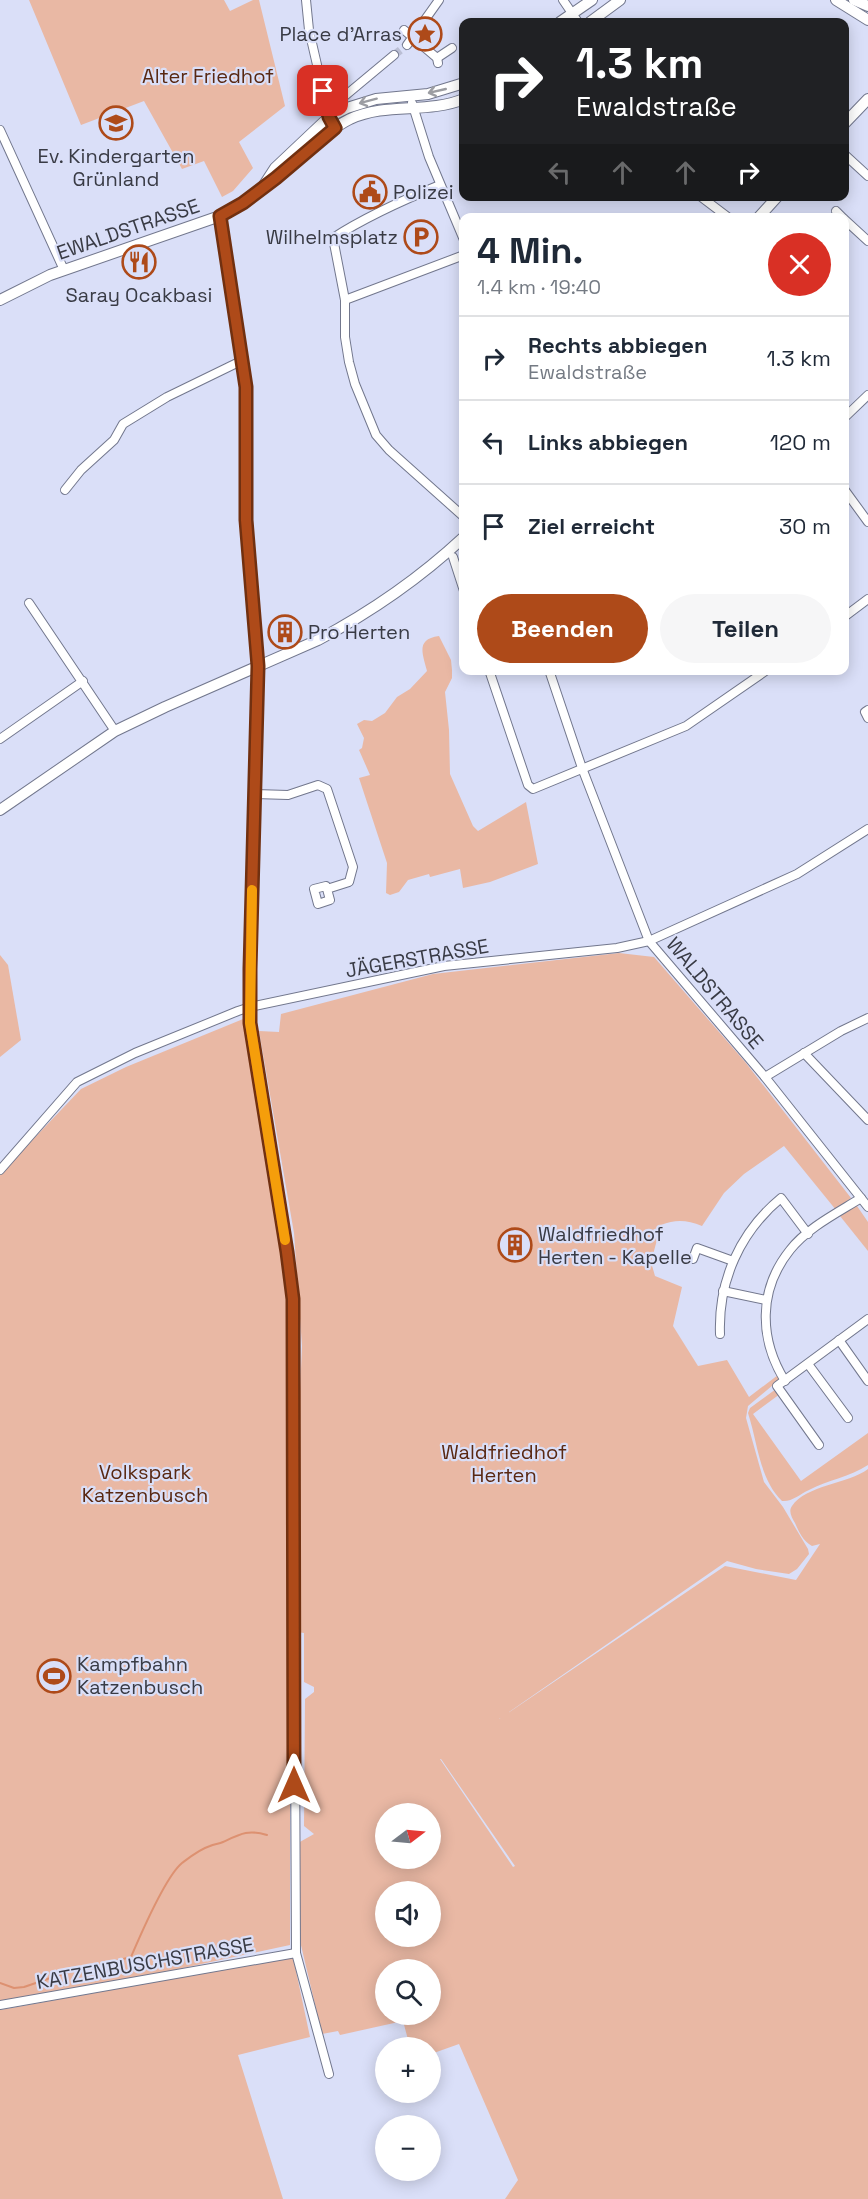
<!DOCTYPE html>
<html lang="de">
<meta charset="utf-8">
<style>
:root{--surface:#fff;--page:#f6f6f7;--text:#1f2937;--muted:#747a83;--line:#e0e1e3;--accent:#ae4a19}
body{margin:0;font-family:"Space Grotesk",sans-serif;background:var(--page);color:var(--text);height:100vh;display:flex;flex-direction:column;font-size:22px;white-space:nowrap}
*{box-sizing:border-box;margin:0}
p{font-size:20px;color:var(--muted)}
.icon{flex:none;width:33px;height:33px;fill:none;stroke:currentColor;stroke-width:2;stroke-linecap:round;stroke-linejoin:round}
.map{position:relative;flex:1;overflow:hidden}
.details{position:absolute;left:459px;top:213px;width:390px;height:462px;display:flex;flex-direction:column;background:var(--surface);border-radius:12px;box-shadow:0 3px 15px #0003}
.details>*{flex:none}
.hud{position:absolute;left:459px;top:18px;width:390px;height:183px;border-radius:12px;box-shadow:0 3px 15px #0003;background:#202124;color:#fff;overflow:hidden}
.needle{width:39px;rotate:74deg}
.tools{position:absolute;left:375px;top:1803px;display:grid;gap:12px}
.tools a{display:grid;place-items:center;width:66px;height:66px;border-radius:50%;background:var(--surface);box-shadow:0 3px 15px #0003;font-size:30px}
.pin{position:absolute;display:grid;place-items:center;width:51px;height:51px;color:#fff;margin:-26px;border-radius:12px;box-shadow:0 3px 9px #0006}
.me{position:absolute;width:66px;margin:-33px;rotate:0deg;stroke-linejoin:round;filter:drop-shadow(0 0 4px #0008)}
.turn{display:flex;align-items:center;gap:21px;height:126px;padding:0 18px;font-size:27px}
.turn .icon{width:78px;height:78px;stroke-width:2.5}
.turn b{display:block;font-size:42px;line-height:51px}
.lanes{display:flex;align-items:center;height:57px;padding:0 18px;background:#0003;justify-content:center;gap:30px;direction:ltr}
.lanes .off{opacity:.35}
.round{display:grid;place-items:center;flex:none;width:63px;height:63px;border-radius:32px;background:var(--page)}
.headline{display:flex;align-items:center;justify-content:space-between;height:102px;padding:0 18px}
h1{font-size:36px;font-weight:800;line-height:45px}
.button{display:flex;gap:12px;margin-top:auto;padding:12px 18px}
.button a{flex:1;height:69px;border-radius:36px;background:var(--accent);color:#fff;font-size:24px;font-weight:800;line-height:69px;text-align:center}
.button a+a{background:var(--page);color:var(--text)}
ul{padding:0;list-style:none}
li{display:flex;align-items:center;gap:18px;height:84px;padding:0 18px;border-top:2px solid var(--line)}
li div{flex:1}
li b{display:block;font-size:22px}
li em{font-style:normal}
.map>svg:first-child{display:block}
.green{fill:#e9b8a4;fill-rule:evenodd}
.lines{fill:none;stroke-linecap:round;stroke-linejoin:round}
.stream{stroke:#dd9171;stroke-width:2}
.minor-tunnel{stroke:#babed4;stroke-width:8;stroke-dasharray:8 4;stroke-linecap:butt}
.minor-casing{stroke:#72778d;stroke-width:10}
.major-casing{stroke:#72778d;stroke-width:12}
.minor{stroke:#fff;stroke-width:8}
.major{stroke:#fff;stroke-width:10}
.oneway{stroke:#9c9da2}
.route-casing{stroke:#713010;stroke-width:15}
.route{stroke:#ae4a19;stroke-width:10}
.slow{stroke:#f59e0b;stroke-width:10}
.labels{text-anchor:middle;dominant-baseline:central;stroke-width:4.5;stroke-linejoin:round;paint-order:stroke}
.poi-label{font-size:20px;fill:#393b45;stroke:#dadff8;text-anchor:start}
.park-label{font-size:20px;fill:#592812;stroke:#dadff8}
.street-label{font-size:20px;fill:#393b45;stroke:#dadff8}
</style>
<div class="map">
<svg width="868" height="2199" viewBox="0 0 868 2199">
<rect width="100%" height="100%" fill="#dadff8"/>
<!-- green -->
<g class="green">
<path d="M29,0H224L230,11L253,0H259L285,106L239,142L253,168L233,191L222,197L204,161L182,169L144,101L81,125Z"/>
<path d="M439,636L451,660L452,670V678L445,692L449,730L450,774L473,826L478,831L526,802L538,864L490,882L463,888L460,869L430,877L429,874L408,880L399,892L390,895L386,893L387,863L359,778L370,775L359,750L362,748L364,738L357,724L364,720L372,721L385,713L397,697L410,689L427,671C423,655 415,639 439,636Z"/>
<path d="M619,953L654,957L746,1063L851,1198L836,1210L784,1146L744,1174L724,1193L702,1226C687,1220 676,1219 661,1225L651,1262L655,1276L682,1287L673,1326L698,1366L727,1360L749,1397L778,1375L779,1380L748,1406L746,1418L764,1482L783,1507L808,1549L809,1554L797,1569L789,1574L756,1569L727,1561L499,1719L725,1566L796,1580L820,1544L812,1546C803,1541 799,1532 795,1523C792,1518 788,1511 792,1506C806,1485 848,1484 868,1469V2199H505L518,2180L459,2044L431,2054L430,2048L410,2047L403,2021L340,2035L338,2031L322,2034L300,1941L298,1843L314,1834L304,1826L305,1699L314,1692V1687L304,1682V1633L297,1632V1460L302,1346L294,1233L259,1031L279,1032L281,1014L433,974ZM440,1759H441L515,1866L513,1867ZM386,1814H430V1858H386ZM386,1892H430V1936H386ZM386,1970H430V2014H386Z"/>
<path d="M0,955L8,965L21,1040L0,1057Z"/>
<path d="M248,1017L287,1251L290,1365V1945L146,1976L0,2002V1174L81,1089L126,1067Z"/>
<path d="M855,1206H857L868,1222V1251L840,1216Z"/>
<path d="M776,1389L780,1394L753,1414L801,1481L868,1433V1465C850,1477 828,1480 809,1490C800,1494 792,1502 782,1501C759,1478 758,1444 748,1413L750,1408Z"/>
<path d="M293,1957L310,2037L238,2055L283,2199H0V2010Z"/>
</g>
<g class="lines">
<!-- stream -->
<path class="stream" d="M0,1983L14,1988L24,1987L77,1969L88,1968L131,1957C140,1936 165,1877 182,1863C190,1857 200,1849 210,1846C214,1844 219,1844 223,1842C240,1834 248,1829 267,1835"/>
<!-- minor-tunnel -->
<path class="minor-tunnel" d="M394,55L407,45"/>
<!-- minor casing -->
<g class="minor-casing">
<g id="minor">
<path d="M306,0L309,30L329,117L335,128"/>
<path d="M563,0L578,22"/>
<path d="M404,30L437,58L438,63"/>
<path d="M407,45L439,0"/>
<path d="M437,58L452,48"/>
<path d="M340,100L394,55"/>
<path d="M412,103L429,157L464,240"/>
<path d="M0,130L64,270"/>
<path d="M844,154L868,176"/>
<path d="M440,185C403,200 367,216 333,238L345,300V337L349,362L355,384L376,435L389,450L464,517"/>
<path d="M700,196L729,218"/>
<path d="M836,211L843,218"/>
<path d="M220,216L246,387V520L258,666L250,969V1023L287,1252L293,1299L296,1953L329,2074"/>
<path d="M844,219L868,241"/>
<path d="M345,300L464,255"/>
<path d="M844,418L868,395"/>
<path d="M844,489L868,522"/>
<path d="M65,490L81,470L114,440L123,424L167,397L243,360"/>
<path d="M453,557L464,591"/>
<path d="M29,603L115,731"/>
<path d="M844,617L868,599"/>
<path d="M489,670L528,785L533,789L686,726L767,670"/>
<path d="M549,670L582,768L649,941L765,1077L868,1207"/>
<path d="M868,710L865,712L868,718"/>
<path d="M0,739L83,681"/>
<path d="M255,794L288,795L318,785L327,789L353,867L349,882L327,889L326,886L314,889L318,904L330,900L327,889"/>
<path d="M804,1053L868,1120"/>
<path d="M765,1077L841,1031L868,1018"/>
<path d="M0,1170L77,1082L135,1053L238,1011L250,1007L444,966L617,948L649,941L797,874L868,829"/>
<path d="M693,1259L697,1248L733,1261"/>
<path d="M723,1291L766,1300"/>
<path d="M720,1334C718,1281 740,1232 781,1198L808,1234"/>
<path d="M839,1340L868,1381"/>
<path d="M808,1364L848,1418"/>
<path d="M785,1381C759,1339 758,1290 790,1250C807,1228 837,1213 861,1198"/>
<path d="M819,1445L777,1386L868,1319"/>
<path d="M0,2005L296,1953"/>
</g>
</g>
<!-- major casing -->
<g class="major-casing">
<g id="major">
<path d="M836,0L868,20"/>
<path d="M854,0L868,6"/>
<path d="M560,22L592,0"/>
<path d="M590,22L620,0"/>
<path d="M844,124L868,99"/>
<path d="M264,185L275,168L329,117L347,108L376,99L428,94L464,83"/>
<path d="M758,218L778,196"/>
<path d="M0,300L50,275L220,216C244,202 268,186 289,168C309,151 326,131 350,119C387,102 427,114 464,99"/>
<path d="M0,810L115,731L165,707L318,640C369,613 421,577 464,537"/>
</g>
</g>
<!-- minor -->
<use href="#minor" class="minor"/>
<!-- major -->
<use href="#major" class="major"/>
</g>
<!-- one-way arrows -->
<defs><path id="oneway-shaft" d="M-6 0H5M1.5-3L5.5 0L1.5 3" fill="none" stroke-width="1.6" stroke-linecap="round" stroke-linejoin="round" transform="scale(1.5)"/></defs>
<g class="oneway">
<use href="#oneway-shaft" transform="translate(437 91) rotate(167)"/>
<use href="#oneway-shaft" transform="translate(368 101) rotate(165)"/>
</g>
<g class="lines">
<!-- route casing -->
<g class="route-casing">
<path id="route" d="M294,1785L293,1299L287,1252L250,1023V969L258,666L246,520V387L220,216L243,203L276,178L335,128L329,117L323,91"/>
</g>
<!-- route -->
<use href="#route" class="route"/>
<!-- slow -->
<path class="slow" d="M252,890L250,1023L285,1240"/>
</g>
<!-- icons -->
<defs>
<g id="sight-ring" transform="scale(1.725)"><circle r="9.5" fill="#dadff8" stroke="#ae4a19" stroke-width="1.5"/><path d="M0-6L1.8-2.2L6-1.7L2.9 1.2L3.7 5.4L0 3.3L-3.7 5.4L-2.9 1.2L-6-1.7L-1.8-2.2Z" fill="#ae4a19"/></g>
<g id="school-ring" transform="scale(1.725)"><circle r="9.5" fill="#dadff8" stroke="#ae4a19" stroke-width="1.5"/><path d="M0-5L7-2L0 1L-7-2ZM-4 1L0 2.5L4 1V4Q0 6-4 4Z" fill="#ae4a19"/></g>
<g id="civic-ring" transform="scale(1.725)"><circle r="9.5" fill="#dadff8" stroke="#ae4a19" stroke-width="1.5"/><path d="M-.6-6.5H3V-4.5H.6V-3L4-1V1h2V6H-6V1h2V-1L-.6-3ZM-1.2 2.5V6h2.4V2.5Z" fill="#ae4a19"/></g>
<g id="parking-ring" transform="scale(1.725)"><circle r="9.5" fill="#dadff8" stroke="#ae4a19" stroke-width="1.5"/><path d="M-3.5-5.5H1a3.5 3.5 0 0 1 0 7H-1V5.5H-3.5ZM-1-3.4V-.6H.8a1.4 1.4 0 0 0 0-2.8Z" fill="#ae4a19"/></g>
<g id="restaurant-ring" transform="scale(1.725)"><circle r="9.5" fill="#dadff8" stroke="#ae4a19" stroke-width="1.5"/><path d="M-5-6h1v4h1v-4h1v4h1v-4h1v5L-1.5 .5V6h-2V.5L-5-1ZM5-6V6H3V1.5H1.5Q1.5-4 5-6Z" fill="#ae4a19"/></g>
<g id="building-ring" transform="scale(1.725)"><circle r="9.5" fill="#dadff8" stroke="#ae4a19" stroke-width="1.5"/><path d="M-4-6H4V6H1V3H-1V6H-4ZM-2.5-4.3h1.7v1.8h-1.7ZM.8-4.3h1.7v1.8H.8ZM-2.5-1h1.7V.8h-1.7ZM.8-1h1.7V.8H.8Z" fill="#ae4a19"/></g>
<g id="stadium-ring" transform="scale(1.725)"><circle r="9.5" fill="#dadff8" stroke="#ae4a19" stroke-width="1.5"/><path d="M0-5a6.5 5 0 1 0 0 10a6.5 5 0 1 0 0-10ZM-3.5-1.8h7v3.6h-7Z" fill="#ae4a19"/></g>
</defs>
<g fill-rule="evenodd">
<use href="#sight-ring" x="425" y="34"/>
<use href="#school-ring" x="116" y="123"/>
<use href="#civic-ring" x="370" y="192"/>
<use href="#parking-ring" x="421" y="237"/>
<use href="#restaurant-ring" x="139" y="262"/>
<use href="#building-ring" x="285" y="632"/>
<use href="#building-ring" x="515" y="1245"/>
<use href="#stadium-ring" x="54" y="1676"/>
</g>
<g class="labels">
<!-- poi labels -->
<g class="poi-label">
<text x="402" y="34" text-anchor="end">Place d'Arras</text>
<text x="116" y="156" text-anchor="middle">Ev. Kindergarten<tspan x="116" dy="23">Grünland</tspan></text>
<text x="393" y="192">Polizei</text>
<text x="398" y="237" text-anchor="end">Wilhelmsplatz</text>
<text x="139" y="295" text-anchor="middle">Saray Ocakbasi</text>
<text x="308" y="632">Pro Herten</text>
<text x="538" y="1234">Waldfriedhof<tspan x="538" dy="23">Herten - Kapelle</tspan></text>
<text x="77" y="1664">Kampfbahn<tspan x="77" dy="23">Katzenbusch</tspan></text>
</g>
<!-- park labels -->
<g class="park-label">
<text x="208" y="76">Alter Friedhof</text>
<text x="504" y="1452">Waldfriedhof<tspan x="504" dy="23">Herten</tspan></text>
<text x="145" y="1472">Volkspark<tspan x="145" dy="23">Katzenbusch</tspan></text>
</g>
<!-- street labels -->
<g class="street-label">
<text transform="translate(128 229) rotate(-19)">EWALDSTRASSE</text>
<text transform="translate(417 958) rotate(-10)">JÄGERSTRASSE</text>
<text transform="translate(715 993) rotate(50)">WALDSTRASSE</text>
<text transform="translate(145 1963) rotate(-10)">KATZENBUSCHSTRASSE</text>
</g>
</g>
</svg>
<div class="tools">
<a><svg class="needle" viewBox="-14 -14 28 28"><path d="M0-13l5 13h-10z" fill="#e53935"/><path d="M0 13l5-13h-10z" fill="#747a83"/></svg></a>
<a><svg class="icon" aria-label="sound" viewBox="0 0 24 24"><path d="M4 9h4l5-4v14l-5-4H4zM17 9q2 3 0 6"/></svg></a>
<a><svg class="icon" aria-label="search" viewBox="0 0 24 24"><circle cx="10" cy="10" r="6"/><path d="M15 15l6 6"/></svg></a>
<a>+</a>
<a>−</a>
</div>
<div class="pin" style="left:323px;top:91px;background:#d93025"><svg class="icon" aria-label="arrive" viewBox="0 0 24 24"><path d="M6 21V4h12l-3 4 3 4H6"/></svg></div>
<svg class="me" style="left:294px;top:1785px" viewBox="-20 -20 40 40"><path d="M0-17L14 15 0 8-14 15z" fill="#ae4a19" stroke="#fff" stroke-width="4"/></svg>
<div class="hud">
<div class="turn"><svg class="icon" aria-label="right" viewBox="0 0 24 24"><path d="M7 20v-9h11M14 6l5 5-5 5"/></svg><div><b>1.3 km</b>Ewaldstraße</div></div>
<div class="lanes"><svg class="icon off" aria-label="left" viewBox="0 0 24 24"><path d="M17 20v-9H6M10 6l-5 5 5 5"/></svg><svg class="icon off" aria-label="ahead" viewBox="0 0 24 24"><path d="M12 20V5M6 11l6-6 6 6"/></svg><svg class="icon off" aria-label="ahead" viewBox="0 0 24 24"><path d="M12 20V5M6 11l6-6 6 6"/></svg><svg class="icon" aria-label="right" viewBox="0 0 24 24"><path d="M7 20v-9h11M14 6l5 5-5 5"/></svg></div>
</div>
<section class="details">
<div class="headline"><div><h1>4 Min.</h1><p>1.4 km · 19:40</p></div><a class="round" style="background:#d93025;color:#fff"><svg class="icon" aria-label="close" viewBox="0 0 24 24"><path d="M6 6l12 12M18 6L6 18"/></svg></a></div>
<ul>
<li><svg class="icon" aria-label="right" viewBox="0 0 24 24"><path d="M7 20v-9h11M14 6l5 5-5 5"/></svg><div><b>Rechts abbiegen</b><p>Ewaldstraße</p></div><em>1.3 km</em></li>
<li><svg class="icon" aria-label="left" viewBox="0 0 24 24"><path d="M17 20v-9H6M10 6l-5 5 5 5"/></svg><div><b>Links abbiegen</b></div><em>120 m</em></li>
<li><svg class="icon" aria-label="arrive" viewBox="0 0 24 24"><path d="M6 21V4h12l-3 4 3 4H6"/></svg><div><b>Ziel erreicht</b></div><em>30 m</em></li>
</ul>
<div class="button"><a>Beenden</a><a>Teilen</a></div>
</section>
</div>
